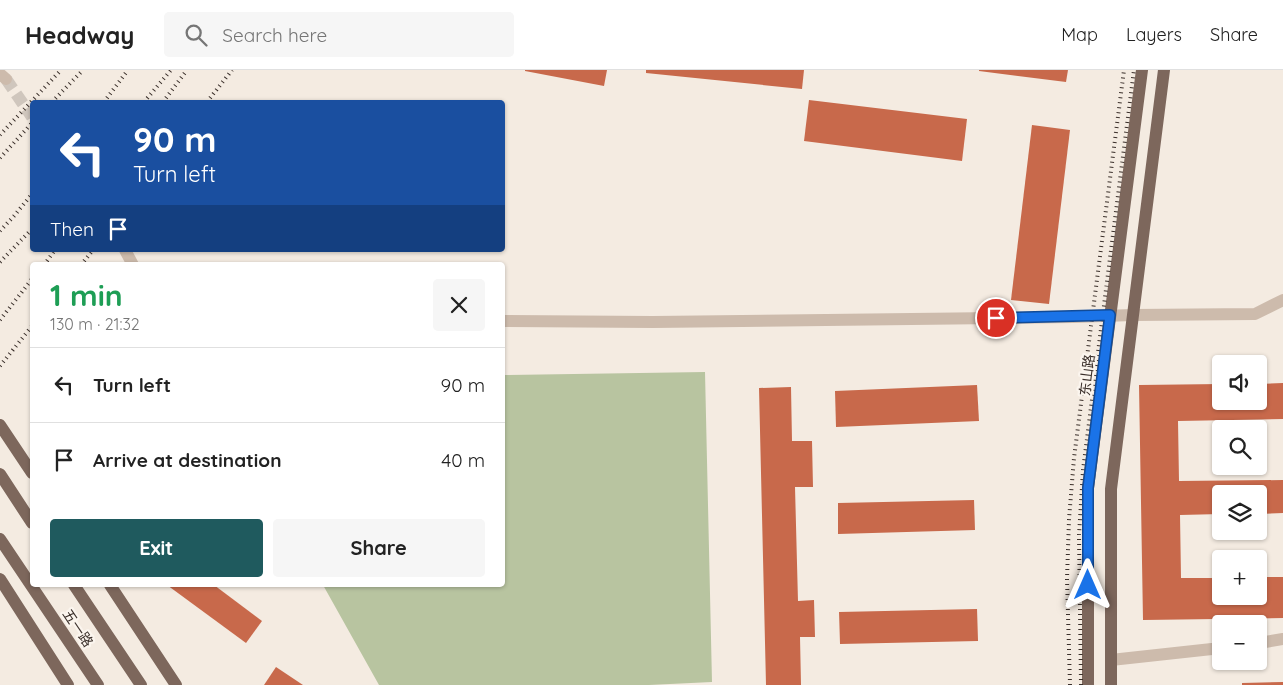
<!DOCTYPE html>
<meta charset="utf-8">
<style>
:root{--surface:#fff;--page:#f6f6f6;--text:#222;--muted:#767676;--line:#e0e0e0;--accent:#1f5a5e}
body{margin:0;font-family:Quicksand,"Noto Sans SC",sans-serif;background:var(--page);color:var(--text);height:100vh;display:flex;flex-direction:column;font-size:19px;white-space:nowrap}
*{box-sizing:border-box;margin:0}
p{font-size:16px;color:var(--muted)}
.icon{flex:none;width:28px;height:28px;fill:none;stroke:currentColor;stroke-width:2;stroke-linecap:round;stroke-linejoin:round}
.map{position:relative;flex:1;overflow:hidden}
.panel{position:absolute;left:30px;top:192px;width:475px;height:325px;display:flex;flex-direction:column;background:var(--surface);border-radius:5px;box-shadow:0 1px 4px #0004}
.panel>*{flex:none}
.hud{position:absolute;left:30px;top:30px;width:475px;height:152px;border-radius:5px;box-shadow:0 1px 4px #0004;background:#1a4fa0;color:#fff;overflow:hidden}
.controls{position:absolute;left:1212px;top:285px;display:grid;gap:10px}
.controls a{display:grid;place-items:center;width:55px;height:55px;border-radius:5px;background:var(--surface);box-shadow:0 1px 4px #0004;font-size:25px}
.pin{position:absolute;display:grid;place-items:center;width:42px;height:42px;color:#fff;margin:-21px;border:2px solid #fff;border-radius:50%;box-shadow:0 1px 5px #0007}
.me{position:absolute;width:55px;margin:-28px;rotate:0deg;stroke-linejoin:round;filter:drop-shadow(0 0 4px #0008)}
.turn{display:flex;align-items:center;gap:18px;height:105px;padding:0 20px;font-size:22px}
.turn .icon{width:65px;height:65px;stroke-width:2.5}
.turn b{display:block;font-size:35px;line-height:42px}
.then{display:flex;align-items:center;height:48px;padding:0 20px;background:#0003;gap:10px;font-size:19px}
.round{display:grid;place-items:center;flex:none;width:52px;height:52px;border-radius:5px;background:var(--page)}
.summary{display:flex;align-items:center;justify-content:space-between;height:85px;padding:0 20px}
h1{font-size:30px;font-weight:800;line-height:38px;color:#1e9e55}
.action{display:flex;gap:10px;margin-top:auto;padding:10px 20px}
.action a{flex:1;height:58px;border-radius:5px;background:var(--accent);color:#fff;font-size:20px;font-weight:800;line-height:58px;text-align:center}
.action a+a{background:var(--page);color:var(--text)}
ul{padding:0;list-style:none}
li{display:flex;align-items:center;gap:15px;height:75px;padding:0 20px;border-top:1px solid var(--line)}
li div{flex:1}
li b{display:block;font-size:19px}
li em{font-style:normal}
header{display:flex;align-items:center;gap:30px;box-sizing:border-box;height:70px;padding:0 25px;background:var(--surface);border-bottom:1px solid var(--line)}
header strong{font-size:24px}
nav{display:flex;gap:28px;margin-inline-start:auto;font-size:18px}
.search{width:350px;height:45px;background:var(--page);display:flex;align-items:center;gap:12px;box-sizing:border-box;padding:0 18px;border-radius:5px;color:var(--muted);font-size:19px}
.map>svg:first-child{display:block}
.green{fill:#b8c4a0}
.building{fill:#c8694b}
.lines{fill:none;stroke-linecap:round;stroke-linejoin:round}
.minor-tunnel{stroke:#cfc6bd;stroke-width:12;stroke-dasharray:12 6;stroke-linecap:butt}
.minor{stroke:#cdbbac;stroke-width:12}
.major{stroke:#7d675c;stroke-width:12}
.rail{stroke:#3b302b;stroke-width:4;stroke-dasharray:1 4;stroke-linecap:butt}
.route-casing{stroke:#114b97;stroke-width:12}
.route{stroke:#1a73e8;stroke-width:9}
.labels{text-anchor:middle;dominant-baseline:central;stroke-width:4.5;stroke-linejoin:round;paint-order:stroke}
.street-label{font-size:14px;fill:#3b302b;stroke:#fbf5ee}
</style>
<header>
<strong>Headway</strong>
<div class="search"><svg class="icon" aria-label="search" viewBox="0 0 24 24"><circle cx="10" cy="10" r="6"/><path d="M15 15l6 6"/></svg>Search here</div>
<nav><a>Map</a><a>Layers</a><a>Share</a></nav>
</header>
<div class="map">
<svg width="1283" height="615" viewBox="0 0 1283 615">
<rect width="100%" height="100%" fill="#f4ebe1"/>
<!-- green -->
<path class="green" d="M705,302L712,612L649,615H379L323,515H502L503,305Z"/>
<!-- building -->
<g class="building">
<path d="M525,0H607L604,16L525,1Z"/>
<path d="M646,0H804L802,19L646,3Z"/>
<path d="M979,0H1068L1066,12L979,1Z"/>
<path d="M809,30L967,49L962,91L804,71Z"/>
<path d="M1032,55L1070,60L1049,234L1011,230Z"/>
<path d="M1283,313V349L1178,351L1179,411L1283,410V443L1259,444V424H1221V444L1180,445L1181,508H1221V526H1259V507H1283V548L1143,550L1139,315L1221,314V331H1259V314Z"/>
<path d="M977,315L979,351L836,357L835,321Z"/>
<path d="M791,317L792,371H812L813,417H795L798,531L814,530L815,567H800L801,615H766L759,318Z"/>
<path d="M974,430L975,460L838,464V433Z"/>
<path d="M167,515H214L262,551L246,573Z"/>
<path d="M977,539L978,571L840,574L839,542Z"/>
<path d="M276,597L303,615H264Z"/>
<path d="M1283,612V615H1242V613Z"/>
</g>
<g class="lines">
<!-- minor-tunnel -->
<path class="minor-tunnel" d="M6,9L32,47"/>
<!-- minor -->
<g class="minor">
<path d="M0,4L6,9"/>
<path d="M125,180L133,195"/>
<path d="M502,251L653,252L1073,247L1133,245L1255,244L1283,230"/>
<path d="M1259,573L1283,569"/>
<path d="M1111,590L1221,578"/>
</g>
<!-- major -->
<g class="major">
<path d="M0,355L32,403"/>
<path d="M0,404L32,453"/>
<path d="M0,469L98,615"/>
<path d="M0,509L68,615"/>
<path d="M74,515L141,615"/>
<path d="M110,515L176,615"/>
<path d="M1088,615V418L1142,0"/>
<path d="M1111,615V419L1164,0"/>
</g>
<!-- rail -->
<g class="rail">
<path d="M52,32L83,0"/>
<path d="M104,32L128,0"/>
<path d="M144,32L171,0"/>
<path d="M163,32L187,0"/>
<path d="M207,32L232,0"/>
<path d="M0,65L61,0"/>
<path d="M0,88L32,53"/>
<path d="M0,161L14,146L32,124"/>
<path d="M0,192L32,159"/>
<path d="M44,195L55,180"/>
<path d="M81,195L93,180"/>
<path d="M0,250L32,209"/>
<path d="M0,296L32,256"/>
<path d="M1070,615L1067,509L1069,449L1074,388L1124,0"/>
<path d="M1081,615L1079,465L1083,400L1134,0"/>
</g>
</g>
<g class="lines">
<!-- route casing -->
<g class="route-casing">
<path id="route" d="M996,248L1110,245L1088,418V515"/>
</g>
<!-- route -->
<use href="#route" class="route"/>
</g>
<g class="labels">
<!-- street labels -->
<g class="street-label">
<text transform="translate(1087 305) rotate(-83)">东山路</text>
<text transform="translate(78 558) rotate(56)">五一路</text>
</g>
</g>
</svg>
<div class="controls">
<a><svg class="icon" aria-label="sound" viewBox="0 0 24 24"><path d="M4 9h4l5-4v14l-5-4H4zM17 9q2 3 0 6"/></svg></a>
<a><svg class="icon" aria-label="search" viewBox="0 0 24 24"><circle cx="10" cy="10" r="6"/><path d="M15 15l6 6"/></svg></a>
<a><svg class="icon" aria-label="layers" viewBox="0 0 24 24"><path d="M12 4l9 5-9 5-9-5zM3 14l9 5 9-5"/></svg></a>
<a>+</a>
<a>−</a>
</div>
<div class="pin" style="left:996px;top:248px;background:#d93025"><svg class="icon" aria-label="arrive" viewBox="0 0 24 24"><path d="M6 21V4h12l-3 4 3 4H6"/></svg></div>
<svg class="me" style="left:1088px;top:515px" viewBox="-20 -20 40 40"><path d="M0-17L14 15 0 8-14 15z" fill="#1a73e8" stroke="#fff" stroke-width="4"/></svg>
<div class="hud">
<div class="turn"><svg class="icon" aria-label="left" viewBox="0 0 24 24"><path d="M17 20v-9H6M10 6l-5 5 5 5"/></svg><div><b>90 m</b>Turn left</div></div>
<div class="then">Then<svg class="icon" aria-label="arrive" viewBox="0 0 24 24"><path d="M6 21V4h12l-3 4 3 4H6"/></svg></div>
</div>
<section class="panel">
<div class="summary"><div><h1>1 min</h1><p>130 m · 21:32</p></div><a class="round"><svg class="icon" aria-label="close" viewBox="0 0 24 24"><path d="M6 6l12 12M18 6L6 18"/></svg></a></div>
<ul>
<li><svg class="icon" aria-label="left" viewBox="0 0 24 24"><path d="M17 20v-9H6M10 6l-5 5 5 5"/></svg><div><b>Turn left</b></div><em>90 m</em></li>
<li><svg class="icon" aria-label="arrive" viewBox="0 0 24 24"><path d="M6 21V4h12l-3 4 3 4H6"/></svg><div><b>Arrive at destination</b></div><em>40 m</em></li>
</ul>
<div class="action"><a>Exit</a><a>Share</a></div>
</section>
</div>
